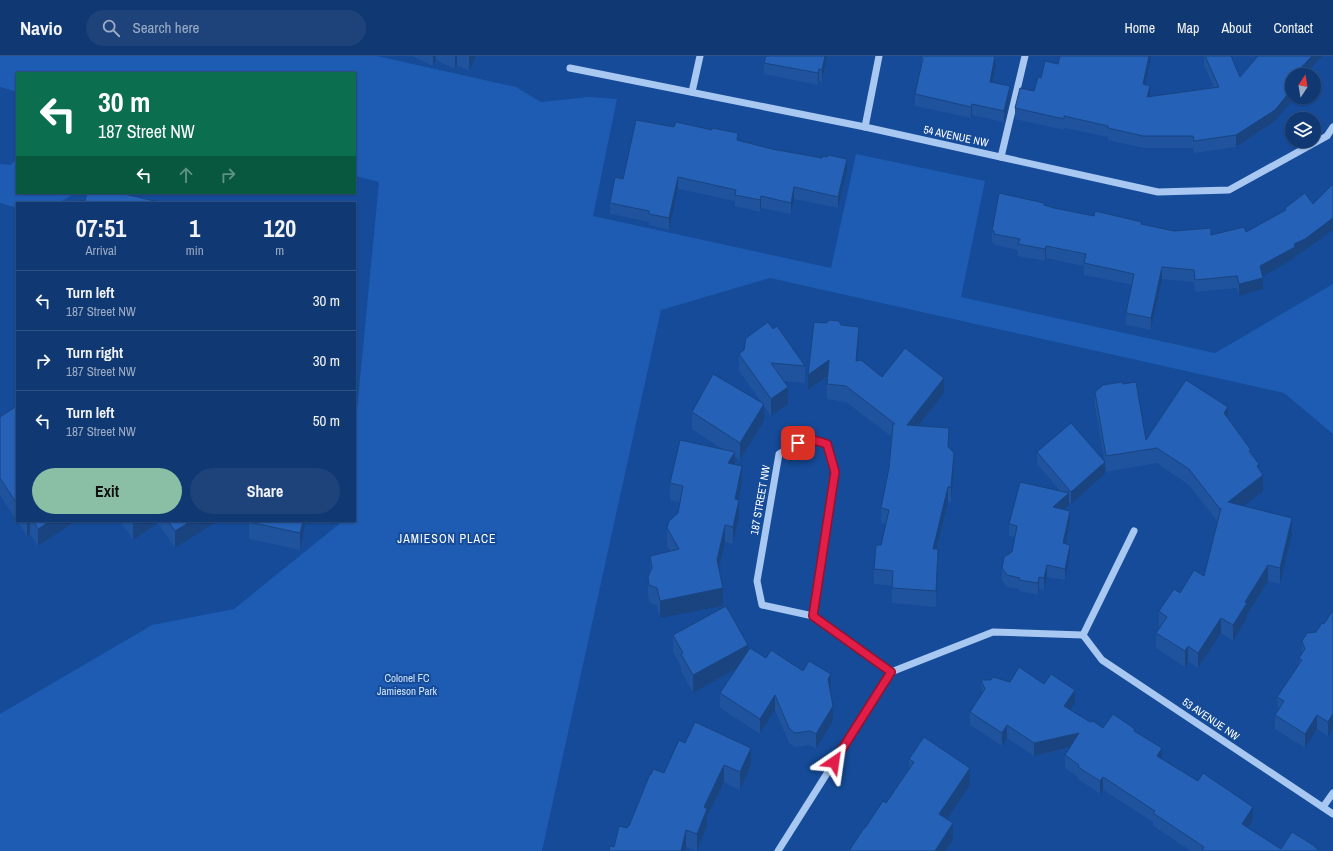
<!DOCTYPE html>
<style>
:root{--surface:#103872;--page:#1e437a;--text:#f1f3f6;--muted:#9cacc4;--line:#305284;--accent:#8abfa5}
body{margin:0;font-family:"Archivo Narrow",sans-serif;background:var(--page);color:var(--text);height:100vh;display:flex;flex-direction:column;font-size:15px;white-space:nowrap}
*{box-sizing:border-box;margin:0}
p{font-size:13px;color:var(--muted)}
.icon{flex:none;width:22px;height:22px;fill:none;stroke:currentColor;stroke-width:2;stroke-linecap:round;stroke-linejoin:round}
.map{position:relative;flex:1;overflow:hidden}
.sheet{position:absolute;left:16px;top:146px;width:340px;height:320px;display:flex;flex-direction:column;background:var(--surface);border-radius:0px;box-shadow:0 1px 3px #0004,0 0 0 1px var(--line)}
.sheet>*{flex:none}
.guide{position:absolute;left:16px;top:16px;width:340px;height:122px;border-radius:0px;box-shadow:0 1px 3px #0004,0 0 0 1px var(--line);background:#0b6e4f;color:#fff;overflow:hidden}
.needle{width:26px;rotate:12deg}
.controls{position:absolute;left:1285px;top:12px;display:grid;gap:8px}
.controls a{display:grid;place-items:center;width:36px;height:36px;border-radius:50%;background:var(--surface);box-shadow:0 1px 3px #0004,0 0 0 1px var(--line);font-size:20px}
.pin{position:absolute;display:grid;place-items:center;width:34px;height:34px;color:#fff;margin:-17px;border-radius:8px;box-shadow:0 2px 6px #0006}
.me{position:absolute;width:44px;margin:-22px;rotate:32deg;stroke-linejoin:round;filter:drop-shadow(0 0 3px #0008)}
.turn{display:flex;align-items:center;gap:14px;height:84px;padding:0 16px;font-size:18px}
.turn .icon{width:52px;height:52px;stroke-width:2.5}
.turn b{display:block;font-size:28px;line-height:34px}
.lanes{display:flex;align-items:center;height:38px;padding:0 16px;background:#0003;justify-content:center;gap:20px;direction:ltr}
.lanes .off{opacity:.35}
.eta{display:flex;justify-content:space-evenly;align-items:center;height:68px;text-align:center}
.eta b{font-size:24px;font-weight:700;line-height:28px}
.cta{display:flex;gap:8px;margin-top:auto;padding:8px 16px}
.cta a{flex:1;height:46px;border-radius:24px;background:var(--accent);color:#111;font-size:16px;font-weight:700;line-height:46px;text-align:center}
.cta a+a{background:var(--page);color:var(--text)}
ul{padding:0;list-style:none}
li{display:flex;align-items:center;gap:12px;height:60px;padding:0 16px;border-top:1px solid var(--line)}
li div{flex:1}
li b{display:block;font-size:15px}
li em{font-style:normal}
header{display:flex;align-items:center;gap:24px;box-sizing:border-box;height:56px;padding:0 20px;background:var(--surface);border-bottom:1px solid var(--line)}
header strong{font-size:19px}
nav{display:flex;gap:22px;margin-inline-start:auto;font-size:14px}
.search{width:280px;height:36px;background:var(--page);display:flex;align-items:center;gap:10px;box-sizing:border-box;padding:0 14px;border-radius:22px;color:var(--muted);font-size:15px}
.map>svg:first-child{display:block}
.green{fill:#1d5cb2}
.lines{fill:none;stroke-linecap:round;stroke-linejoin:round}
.minor{stroke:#a8c8f2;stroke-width:7}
.wall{fill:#1f539d}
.shaded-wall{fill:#194480}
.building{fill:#2461b7;stroke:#194480}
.route-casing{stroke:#92132f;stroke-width:10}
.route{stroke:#e11d48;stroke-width:7}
.labels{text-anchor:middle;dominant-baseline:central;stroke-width:4;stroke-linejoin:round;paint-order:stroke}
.street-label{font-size:11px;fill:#fff;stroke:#154b98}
.park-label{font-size:11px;fill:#d0e3fc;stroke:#154b98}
.neighbourhood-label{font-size:12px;letter-spacing:1px;fill:#fff;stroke:#154b98}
</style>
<header>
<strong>Navio</strong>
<div class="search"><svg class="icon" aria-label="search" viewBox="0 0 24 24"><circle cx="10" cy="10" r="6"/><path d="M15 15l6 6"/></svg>Search here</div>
<nav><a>Home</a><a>Map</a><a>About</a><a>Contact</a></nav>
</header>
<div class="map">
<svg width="1333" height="795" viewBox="0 0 1333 795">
<rect width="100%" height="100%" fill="#154b98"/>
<!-- green -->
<g class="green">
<path d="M0,0H377L516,31L541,46L589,41L617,43L593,160L831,212L856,98L985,125L961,241L1215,297L1333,228V378L1284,337L770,222L661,254L542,795H0V658L152,569L234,553L343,465H355V375L379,126L355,120V17H17V36L0,31Z"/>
<path d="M17,103V137H75L59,147H17V152L0,147V108L10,109Z"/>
</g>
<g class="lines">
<!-- minor -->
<g class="minor">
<path d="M570,12L865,71L1158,136L1229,134L1327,80L1333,71"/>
<path d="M692,36L700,0"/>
<path d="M865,71L879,0"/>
<path d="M1001,101L1025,0"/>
<path d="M1083,579L1102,604L1333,758"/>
<path d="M1083,579L1134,475"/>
<path d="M891,616L993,576L1083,579"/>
<path d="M1323,751L1333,737"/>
<path d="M778,795L891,616L813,560L762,549L757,525L779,398L807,382L827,388L835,416L813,560"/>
</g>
</g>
<!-- wall -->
<g class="wall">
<path d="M412,0H476L469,15L457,9L455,13L436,4L433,10Z"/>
<path d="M766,0H827L822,26L819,25L818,29L764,18V7Z"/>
<path d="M996,0V10L992,27L1010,42L1004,66L972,59L971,62L915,50V38L921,10V2Z"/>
<path d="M1204,0H1231L1240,21L1322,0L1292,19V41H1295L1275,65L1236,91L1194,97L1193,92H1143L1108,84V81L1064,72V74L1015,63V52L1034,35L1041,22L1145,29L1150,41L1214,31L1204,10Z"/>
<path d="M738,84L847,114L838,152L794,143L791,158L761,152L760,156L735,150V145L678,133L669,174L649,169V166L610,158V147L623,123Z"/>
<path d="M1305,137V194L1295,200V202L1263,220V233L1239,240L1237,232L1195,236L1194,226L1162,223L1151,274L1126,269V257L1132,229L1084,219V210L1046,202L1045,205L1018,200V194L994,189V187L992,186V175L1044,149L1054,152L1094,160L1142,168L1174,175L1211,179L1246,176L1285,154V152Z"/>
<path d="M826,267L841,269L859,286L857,304L882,321L944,337L918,370L949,388V392L954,413L951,446H948L937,493L938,509L936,551L892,547V530L874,528V513L881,489L886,468L881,467V452L889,412L892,381L846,346L827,343V328L828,320L808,334Z"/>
<path d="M773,273L805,310V327L784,325L788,348L771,360L764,350V365L740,404L735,401V408L742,427L738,444L739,461L733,488L725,486L719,513L723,550L660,562L657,550L649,546L648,538V521L650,517V500L670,495L667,490V472L678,457L680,447L670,444V427L724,394L692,373V356L761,346L739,315V298Z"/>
<path d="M1095,336L1146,384L1228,363L1251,397L1259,414L1263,435L1243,450L1292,478L1280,528L1268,525L1247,559V562L1233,585L1221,577L1198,612L1188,606L1185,611L1156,592V577L1160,572L1159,571V555L1180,537L1204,520L1217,465L1189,429L1157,407L1106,416L1105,407V418L1071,448L1069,446V449L1064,453L1070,467L1065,488L1070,500L1065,524L1047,521L1044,534L1039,533L1038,539L1019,535V533L1007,531L1002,524V512L1012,496L1015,481L1009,480V468L1060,435L1037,408V396L1105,406L1095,351Z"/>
<path d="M17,350V465L0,439V361Z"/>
<path d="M17,465H76L38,490L30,478L27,480Z"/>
<path d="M120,465H218L175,492L158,467L133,484Z"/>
<path d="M249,465H306L300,494L249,483Z"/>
<path d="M1333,554L1328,680L1317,673L1305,692L1275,673V659L1278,655L1277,641L1299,608V602L1302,598V585L1316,576L1324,568Z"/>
<path d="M673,579L748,596L803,615L831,633L830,635L833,665L816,693L810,689L795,691L789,687L775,654L760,678L720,652V637L736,613L693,637L681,615V610L673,596Z"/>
<path d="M981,624L1044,628L1075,647L1070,654L1090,666L1103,672L1135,675L1162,703L1253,764L1248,772L1281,793L1319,795H1191L1153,770V766L1103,734L1100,738L1078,723V721L1065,712V699L1070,692L1034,700L1007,682L1002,690L970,669V656L982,638Z"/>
<path d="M685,687L751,709L740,734L724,726L707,761V770L697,795H695L686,791H614L627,772L629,770L651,719L664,717Z"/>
<path d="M909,703L970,729L947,763L953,784L946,795L865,772L886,747L909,712Z"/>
</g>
<!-- shaded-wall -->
<g class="shaded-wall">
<path d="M433,0H436V4L433,10Z"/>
<path d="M455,0H457V9L455,13Z"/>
<path d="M469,0H476L469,15Z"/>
<path d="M825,0H827L822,26V14Z"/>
<path d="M995,0L996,10L990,38V26Z"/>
<path d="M1149,0H1151L1143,40V28Z"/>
<path d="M1312,0H1322L1305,19H1294Z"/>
<path d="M819,13V25L818,29V17Z"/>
<path d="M1010,30V42L1004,66V55Z"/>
<path d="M1150,30V41H1147Z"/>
<path d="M1292,33V41H1295L1275,65L1236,91V79Z"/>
<path d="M972,48V59L971,62V51Z"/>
<path d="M847,103V114L838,152V141Z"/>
<path d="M678,121V133L669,174V162Z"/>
<path d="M794,131V143L791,158V147Z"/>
<path d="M761,140V152L760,156V144Z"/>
<path d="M1333,162V174L1305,194L1295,200V202L1260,222V210L1294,188Z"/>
<path d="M1046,190V202L1045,205V193Z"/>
<path d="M1162,211V223L1151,274V262Z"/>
<path d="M1263,222V233L1239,240V228Z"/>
<path d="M859,271V286L856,320V305Z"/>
<path d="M829,304V319L808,334V319Z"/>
<path d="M944,322V337L907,384V369Z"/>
<path d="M788,331V348L771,360V343Z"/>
<path d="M764,348V365L740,404V387Z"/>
<path d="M1228,351V367L1224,357Z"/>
<path d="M949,372V388L948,406V391Z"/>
<path d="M735,396V413L728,407Z"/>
<path d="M954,397V413L951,446V431Z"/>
<path d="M1105,406V418L1071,448V436Z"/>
<path d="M1259,408V422L1263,419V435L1228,462V446L1257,410Z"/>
<path d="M742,410V427L735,460V443Z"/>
<path d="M948,431V446L933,508V493Z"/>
<path d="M1069,437V449L1053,463V451Z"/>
<path d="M739,444V461L733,488V471Z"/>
<path d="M1070,455V467L1063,499V487Z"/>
<path d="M1292,462V478L1280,528V512Z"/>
<path d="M27,465H30V478L27,480Z"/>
<path d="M50,465H76L38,490V473Z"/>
<path d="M135,465H158V467L133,484V466Z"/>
<path d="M191,465H218L175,492V475Z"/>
<path d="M303,465H306L300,494V477Z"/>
<path d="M725,469V486L717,522V504Z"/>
<path d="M1070,489V500L1065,524V513Z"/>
<path d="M938,493V509L936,551V535Z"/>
<path d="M1047,509V521L1044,534V522Z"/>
<path d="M1268,509V525L1247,559V562L1233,585V569L1245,546Z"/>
<path d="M1039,521V533L1038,539V527Z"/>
<path d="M723,532V550L660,562V545Z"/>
<path d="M1221,562V577L1198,612V597Z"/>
<path d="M748,589V606L693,637V619Z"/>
<path d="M1188,590V606L1185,611V595Z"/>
<path d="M831,618V633L828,638V623Z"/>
<path d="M1075,634V647L1064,663V650Z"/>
<path d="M775,639V654L760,678V663Z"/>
<path d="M833,650V665L816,693V678Z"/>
<path d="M1333,658V672L1328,680V666Z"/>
<path d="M1317,659V673L1305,692V678Z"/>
<path d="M1007,669V682L1002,690V677Z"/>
<path d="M1079,677V689L1034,700V687Z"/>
<path d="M751,692V709L740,734V716Z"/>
<path d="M1162,692V705L1157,700Z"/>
<path d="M724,709V726L707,761V770L697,795V778L704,751Z"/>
<path d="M970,712V729L939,775V758Z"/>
<path d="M1103,721V734L1100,738V725Z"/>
<path d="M1253,751V764L1242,781V768Z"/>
<path d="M953,767V784L946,795H935Z"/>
<path d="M686,774V791L685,795H681Z"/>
</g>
<!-- building -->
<g class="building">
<path d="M766,0H825L822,14L819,13L818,17L764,7Z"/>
<path d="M921,0H995L990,26L1010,30L1004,55L972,48L971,51L915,38L923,2H921Z"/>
<path d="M1060,0H1149L1143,28L1150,30L1147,41L1219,31L1205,0H1231L1240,21L1258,0H1312L1294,19H1292V22H1291H1292V33L1275,54L1236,79L1194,85L1193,80H1143L1108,72V70L1064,60V63L1015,52L1020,32L1034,35L1038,21L1041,22L1045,5L1058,8Z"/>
<path d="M636,64L674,71L676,66L712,74V72L738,77L737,84L772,93L822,102V100L827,101L828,99L847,103L838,141L794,131L791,147L761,140L760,144L735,139L736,134L678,121L669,162L649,158V155L610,147L615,121L623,123Z"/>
<path d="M1333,128V162L1305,183L1294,188L1295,191L1260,210L1263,222L1239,228L1237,220L1195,224L1194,214L1162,211L1151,262L1126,257L1134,218L1084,207L1086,198L1046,190L1045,193L1018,188L1020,183L994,178V175H992L999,137L1044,147V149L1054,152L1094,160L1095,155L1142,166L1141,168L1174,175L1211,172V179L1244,171L1246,176L1286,154L1285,152L1305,137L1313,148Z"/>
<path d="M87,137H120L163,147H77L78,144L85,145Z"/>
<path d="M830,264L839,265L841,269L859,271L856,305L861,304L882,321L905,292L944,322L907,369L949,372L948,391L954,397L951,431H948L933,493H938L936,535L892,532L893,515L874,513L876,489H881L889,454L881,452L889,412L893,368H895L846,330L827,328L829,304L808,319L814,266L826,267Z"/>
<path d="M768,266L773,273L777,270L805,310L771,307L788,331L771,343L739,298L744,294L746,282Z"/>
<path d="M713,318L764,348L740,387L692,356Z"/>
<path d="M1186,324L1228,351L1224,357L1251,394L1249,395L1259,408L1257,410L1263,419L1228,446L1292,462L1280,512L1268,509L1245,546L1247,547L1233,569L1221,562L1198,597L1188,590L1185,595L1156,577L1167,561L1159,555L1174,533L1180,537L1194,514L1204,520L1221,452L1220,453L1189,413L1157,392L1106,400L1095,336L1103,329L1122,326L1123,328L1136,326L1146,384Z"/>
<path d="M17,350V448L0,422V361Z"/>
<path d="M1071,367L1105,406L1071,436L1037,396Z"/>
<path d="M680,384L735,396L728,407L742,410L735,443L739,444L733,471L725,469L717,504L723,532L660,545L657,532L649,529L648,521L652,512L650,500L679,493L667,472L669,465L678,457L683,430L670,427Z"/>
<path d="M1020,426L1069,437L1053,451L1070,455L1063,487L1070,489L1065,513L1047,509L1044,522L1039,521L1038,527L1019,524L1020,522L1007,519L1002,512L1004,501L1012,496L1017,470L1009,468Z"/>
<path d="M33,465H50L38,473Z"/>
<path d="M168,465H191L175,475Z"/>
<path d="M249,465H303L300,477L249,466Z"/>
<path d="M726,550L748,589L693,619L681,598L683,597L673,579Z"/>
<path d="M1333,554V658L1328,666L1317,659L1305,678L1275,659L1284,645L1277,641L1302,604L1299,602L1305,593L1302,585L1307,577L1316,576L1322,567L1324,568Z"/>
<path d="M750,592L766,602L771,594L803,615L809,605L831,618L828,623L833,650L816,678L810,675L795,677L789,672L775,639L760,663L720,637Z"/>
<path d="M1019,611L1044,628L1051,618L1075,634L1064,650L1090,666L1093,665L1103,672L1113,658L1135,673L1134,675L1162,692L1157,700L1198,725L1203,717L1253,751L1242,768L1281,793L1292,776L1313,789L1319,795H1202L1204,791L1153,757L1155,755L1103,721L1100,725L1078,711L1079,709L1065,699L1079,677L1034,687L1007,669L1002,677L970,656L985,633L981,624H991L993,621L1010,626Z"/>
<path d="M695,666L751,692L740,716L724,709L704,751L707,753L697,778L686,774L681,795H609L610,790L614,791L619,770L627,772L628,770H629L650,718L651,719L653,713L664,717L679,684L685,687Z"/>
<path d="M924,681L970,712L939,758L953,767L935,795H849L864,772H865L883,745L886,747L914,706L909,703Z"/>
</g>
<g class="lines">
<!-- route casing -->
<g class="route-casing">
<path id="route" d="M798,387L807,382L827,388L835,416L813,560L891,616L834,706"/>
</g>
<!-- route -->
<use href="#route" class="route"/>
</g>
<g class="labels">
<!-- street labels -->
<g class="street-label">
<text transform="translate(956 80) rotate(12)">54 AVENUE NW</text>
<text transform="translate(760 444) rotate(-80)">187 STREET NW</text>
<text transform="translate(1211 663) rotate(34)">53 AVENUE NW</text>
</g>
<!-- park labels -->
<g class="park-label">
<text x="407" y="622">Colonel FC<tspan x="407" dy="13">Jamieson Park</tspan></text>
</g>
<!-- neighbourhood labels -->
<g class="neighbourhood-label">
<text x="447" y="483">JAMIESON PLACE</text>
</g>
</g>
</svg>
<div class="controls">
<a><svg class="needle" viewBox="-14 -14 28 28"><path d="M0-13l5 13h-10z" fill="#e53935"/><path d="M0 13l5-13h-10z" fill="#9cacc4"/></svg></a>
<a><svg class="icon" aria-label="layers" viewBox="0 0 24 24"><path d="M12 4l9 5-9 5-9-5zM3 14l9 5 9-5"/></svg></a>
</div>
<div class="pin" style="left:798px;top:387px;background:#d93025"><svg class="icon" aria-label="arrive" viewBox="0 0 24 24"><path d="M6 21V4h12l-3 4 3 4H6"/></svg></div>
<svg class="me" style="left:834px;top:706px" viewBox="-20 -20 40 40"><path d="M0-17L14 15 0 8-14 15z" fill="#e11d48" stroke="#fff" stroke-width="4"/></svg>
<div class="guide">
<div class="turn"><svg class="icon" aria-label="left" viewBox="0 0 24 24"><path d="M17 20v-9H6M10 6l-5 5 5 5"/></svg><div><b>30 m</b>187 Street NW</div></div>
<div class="lanes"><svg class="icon" aria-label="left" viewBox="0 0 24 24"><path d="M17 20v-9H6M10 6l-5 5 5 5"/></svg><svg class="icon off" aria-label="ahead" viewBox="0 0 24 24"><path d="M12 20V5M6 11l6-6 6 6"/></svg><svg class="icon off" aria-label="right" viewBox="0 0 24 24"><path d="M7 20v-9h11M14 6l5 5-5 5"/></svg></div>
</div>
<section class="sheet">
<div class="eta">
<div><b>07:51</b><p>Arrival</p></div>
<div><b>1</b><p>min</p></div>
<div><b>120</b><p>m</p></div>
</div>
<ul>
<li><svg class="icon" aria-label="left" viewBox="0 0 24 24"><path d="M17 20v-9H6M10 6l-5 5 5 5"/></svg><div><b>Turn left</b><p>187 Street NW</p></div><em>30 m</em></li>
<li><svg class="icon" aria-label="right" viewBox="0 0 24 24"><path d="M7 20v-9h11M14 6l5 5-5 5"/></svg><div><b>Turn right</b><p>187 Street NW</p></div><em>30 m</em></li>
<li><svg class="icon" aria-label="left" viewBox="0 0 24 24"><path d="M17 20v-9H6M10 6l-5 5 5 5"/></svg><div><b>Turn left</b><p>187 Street NW</p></div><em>50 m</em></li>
</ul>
<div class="cta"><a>Exit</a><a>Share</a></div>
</section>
</div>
